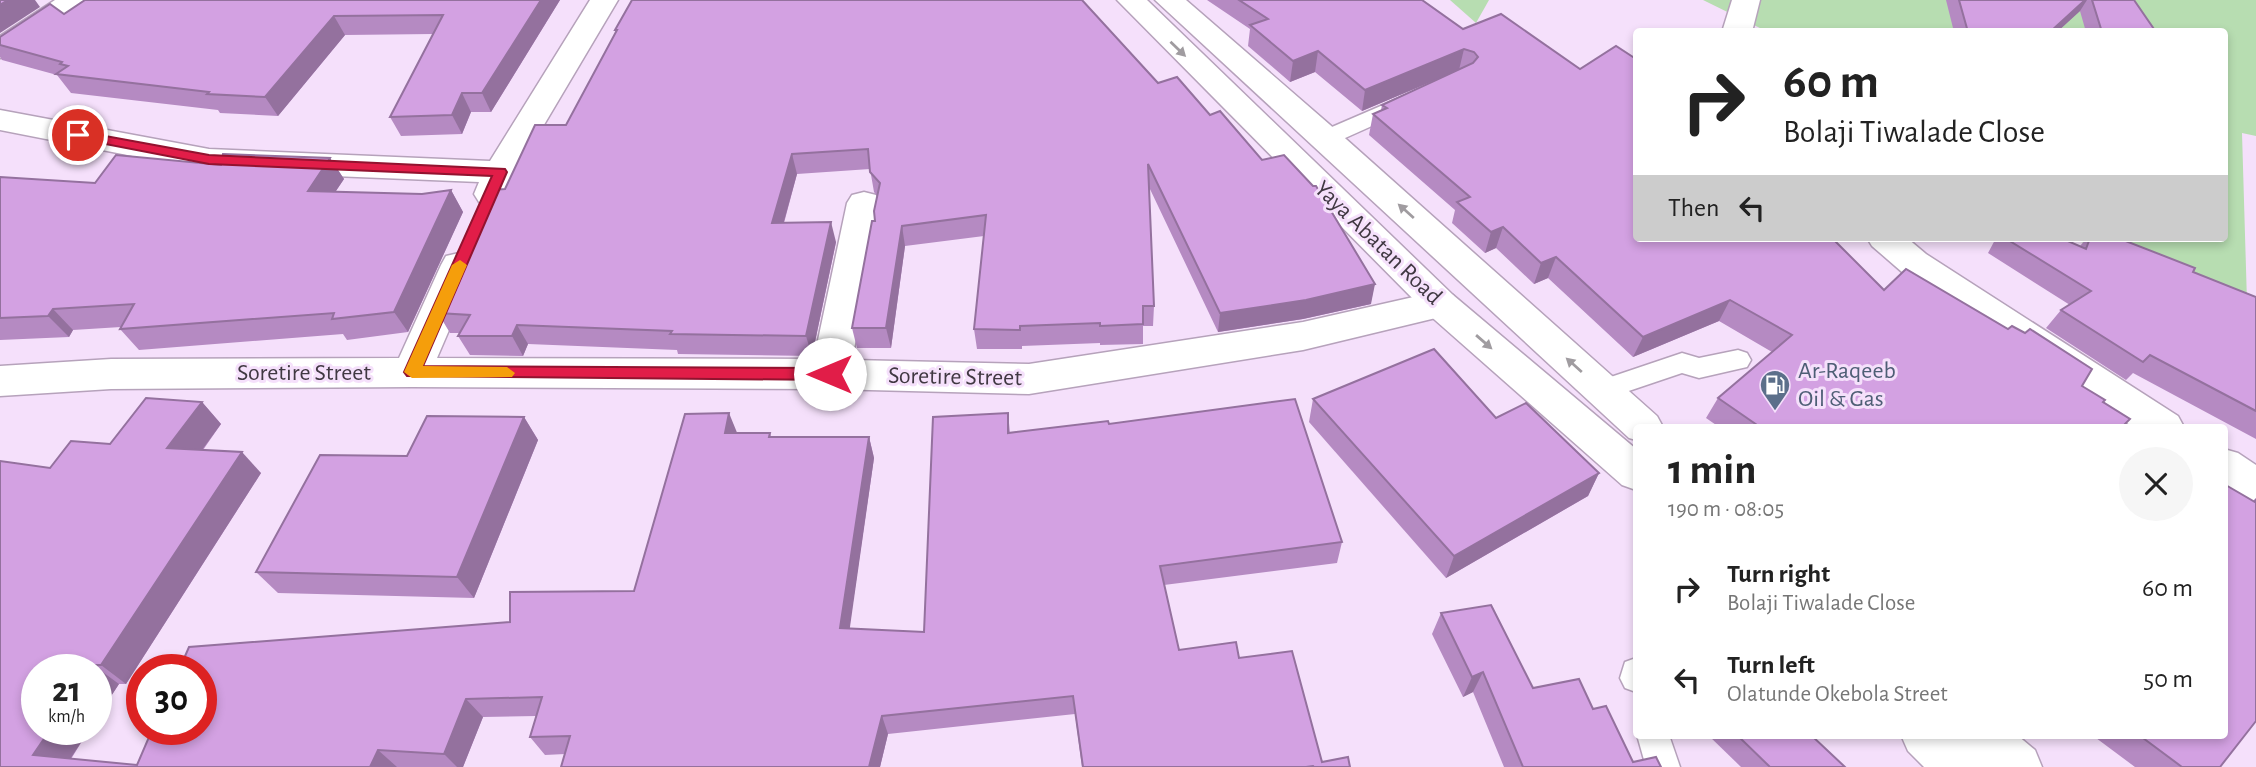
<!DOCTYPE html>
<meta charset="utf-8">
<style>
:root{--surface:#fff;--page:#f6f6f6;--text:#222;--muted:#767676}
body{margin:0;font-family:"Alegreya Sans",sans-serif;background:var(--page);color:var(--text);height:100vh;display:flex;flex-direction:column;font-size:26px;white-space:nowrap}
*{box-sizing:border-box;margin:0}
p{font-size:23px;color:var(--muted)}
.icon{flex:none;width:38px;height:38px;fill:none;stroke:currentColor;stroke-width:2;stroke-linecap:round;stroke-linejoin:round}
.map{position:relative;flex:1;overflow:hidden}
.side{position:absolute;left:1633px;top:424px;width:595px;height:315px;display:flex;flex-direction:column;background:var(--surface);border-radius:7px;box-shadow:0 4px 10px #0003}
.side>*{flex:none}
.guide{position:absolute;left:1633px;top:28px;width:595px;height:214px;border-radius:7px;box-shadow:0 4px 10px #0003;background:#fff;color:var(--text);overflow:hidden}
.speed{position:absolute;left:21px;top:654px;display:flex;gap:14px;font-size:35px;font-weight:700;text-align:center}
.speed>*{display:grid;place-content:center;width:91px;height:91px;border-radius:50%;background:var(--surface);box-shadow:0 4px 10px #0003;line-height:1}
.speed small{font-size:18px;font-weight:400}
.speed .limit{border:10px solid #d22;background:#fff;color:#111}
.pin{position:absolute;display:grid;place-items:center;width:60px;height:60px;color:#fff;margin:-30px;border:4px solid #fff;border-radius:50%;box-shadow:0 2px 7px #0007}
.me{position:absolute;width:77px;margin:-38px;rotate:270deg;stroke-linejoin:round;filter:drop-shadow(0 0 5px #0008)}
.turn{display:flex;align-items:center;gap:24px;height:147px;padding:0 35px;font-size:32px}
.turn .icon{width:91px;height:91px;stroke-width:2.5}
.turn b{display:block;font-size:49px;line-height:60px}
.then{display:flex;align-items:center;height:66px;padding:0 35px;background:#0003;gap:14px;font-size:26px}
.round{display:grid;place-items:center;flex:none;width:74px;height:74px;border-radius:37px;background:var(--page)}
.overview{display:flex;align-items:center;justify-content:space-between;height:119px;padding:0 35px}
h1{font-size:42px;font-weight:600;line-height:52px}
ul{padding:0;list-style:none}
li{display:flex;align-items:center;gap:21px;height:91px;padding:0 35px}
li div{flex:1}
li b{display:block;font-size:26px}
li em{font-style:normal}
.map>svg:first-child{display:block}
.green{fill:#b7ddb1}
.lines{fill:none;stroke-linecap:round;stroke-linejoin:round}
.lane-casing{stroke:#b6a2bb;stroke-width:3}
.street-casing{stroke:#b6a2bb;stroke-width:3}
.secondary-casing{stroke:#b6a2bb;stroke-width:3}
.lane{fill:#fff;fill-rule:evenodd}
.street{fill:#fff;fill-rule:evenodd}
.secondary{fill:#fff;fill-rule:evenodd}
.wall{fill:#b58ac2}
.shaded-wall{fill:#94719e}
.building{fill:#d3a1e2;stroke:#94719e;stroke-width:2}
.oneway{fill:#a09ca0}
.route{fill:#e11d48;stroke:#92132f;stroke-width:2}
.slow{fill:#f59e0b}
.labels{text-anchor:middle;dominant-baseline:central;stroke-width:6;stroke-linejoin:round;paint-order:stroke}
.street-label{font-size:24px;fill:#403842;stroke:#f5e0fb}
.service-label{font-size:24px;fill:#4e5e75;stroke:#f5e0fb;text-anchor:start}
</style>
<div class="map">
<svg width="2256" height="767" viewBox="0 0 2256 767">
<rect width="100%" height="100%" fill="#f5e0fb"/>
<!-- green -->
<g class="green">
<path d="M1450,0H1489L1476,23Z"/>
<path d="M1703,0H2256V136L2242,133L2247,302L2070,238H2224V32L1766,31Z"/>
</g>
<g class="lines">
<!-- lane casing -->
<g class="lane-casing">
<g id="lane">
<path d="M1404,96L1412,98L1415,103L1412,108L1334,143H1318L1315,138L1318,133Z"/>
<path d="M1738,350L1747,353L1751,360L1747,367L1699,378L1682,373L1602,400L1593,397L1589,390L1593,383L1682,353L1699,358Z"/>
<path d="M1636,658V692L1625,688L1620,678L1625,662Z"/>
<path d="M1637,735H1669L1680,767H1646Z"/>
</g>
</g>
<!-- street casing -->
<g class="street-casing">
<g id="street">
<path d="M55,0H88L84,6L11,55L0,58V36Z"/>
<path d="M590,0H618L516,172L503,202L491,205L479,202L474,194L479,182L209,171L0,130V110L209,149L490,161Z"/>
<path d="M1732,0H1760L1752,32H1722Z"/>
<path d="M864,192L876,195L881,203L852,360L1029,364L1303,322L1440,291L1453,295L1458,304L1453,313L1440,317L1303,350L1029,394L830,389L412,387L111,389L0,396V366L111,359L399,358L441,265L446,256L459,253L472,256L477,265L437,358L814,359L847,203L852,195Z"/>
<path d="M1867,238H1907L1926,254L2178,416L2184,427H2133L1902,272L1872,246Z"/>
<path d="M2224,449L2238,453L2256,465V503L2241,498L2224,486Z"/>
</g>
</g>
<!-- secondary casing -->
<g class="secondary-casing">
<g id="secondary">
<path d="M1117,0H1147L1453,295L1636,449V490L1622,485L1427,313Z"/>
<path d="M1155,0H1186L1337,131L1657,416L1663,427H1636V440L1629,438Z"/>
<path d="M1901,735H2017L2035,750L2042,767H1924L1908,751Z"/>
</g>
</g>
<!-- lane -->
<use href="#lane" class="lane"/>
<!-- street -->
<use href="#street" class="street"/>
<!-- secondary -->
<use href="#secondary" class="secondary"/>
</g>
<!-- wall -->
<g class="wall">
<path d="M85,0H560L491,112H471L462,134L401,136L390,117L433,34L345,35L278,116L220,113L218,110L71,93L57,75L2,60L0,57V37L64,14Z"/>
<path d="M1207,0H1422L1463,29L1884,290L2082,386L2103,402L2122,427H1719L1706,418L1718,398L1772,352L1719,321L1633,357L1548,278L1534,284L1496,248L1485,253L1452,223L1455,210L1369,135L1373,114L1381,110L1382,105L1459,70L1362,111L1315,72L1290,82L1248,46L1250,29Z"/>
<path d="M1946,0H2134L2156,32H2086L2080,11L2057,32H1954Z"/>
<path d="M615,30L1158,83L1371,304L1303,319L1218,332L1149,187L1154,306L1153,326H1143V344L1100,345V343L1022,346V349H977L974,329L984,236L905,246L891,348H857L852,328L875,221L877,196L874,192L870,169L797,174L784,223L836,242L812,356L678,354L677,350L528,344L523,356L470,355L458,336L460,333H450L438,313L505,189L566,125L616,33Z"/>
<path d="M330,158L344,179L335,192L422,194L451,190L463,212L408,332L347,340L343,334L139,350L120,329L121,327L73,330L69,337L0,340V176L1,177L95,183L221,165Z"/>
<path d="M1996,238H2061L2080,246L2087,238H2118L2193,272L2256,297V439L2133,373L2126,380L2046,328L2061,310L2070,305L1988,253Z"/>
<path d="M1313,399L1496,418L1599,473L1588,496L1446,578L1309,422Z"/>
<path d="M202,402L221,424L203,450L261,473L126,684H119L96,719V670L37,730H89L71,759L137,765L510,622L634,591L737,433H770L771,437H869L874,458L849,629L924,632L1008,413L1010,433L1109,424L1342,542L1337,563L1164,585L1179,650L1239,658L1322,762L1350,767H1082L1075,714L888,734L880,767H561L565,754L545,755L530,737L536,716L483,717L463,767H0L50,468L110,444Z"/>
<path d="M524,417L538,440L474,598L278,593L256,572L407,456Z"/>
<path d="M2224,484L2253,501L2256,498V721L2220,767H2135L2092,735H2224Z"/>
<path d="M1441,613L1533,688L1593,709L1633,762L1661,767H1504L1473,692L1463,697L1432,634Z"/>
<path d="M1708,735H1811L1845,767H1741Z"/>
</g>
<!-- shaded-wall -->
<g class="shaded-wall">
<path d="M8,0H35L40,7L0,33V5Z"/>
<path d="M541,0H560L491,112L482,93Z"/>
<path d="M2085,0H2087L2080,11L2057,32H2050Z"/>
<path d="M334,16L345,35L278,116L265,97Z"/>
<path d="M1464,49L1459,70L1362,111L1365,90Z"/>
<path d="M1318,51L1315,72L1290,82L1293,61Z"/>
<path d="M462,93L471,112L462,134L452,115Z"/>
<path d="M792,154L797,174L778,243L772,223Z"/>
<path d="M330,158L344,179L322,212L308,191Z"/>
<path d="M451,190L463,212L408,332L394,312Z"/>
<path d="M831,222L836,242L812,356L806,336Z"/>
<path d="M902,226L905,246L891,348L886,328Z"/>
<path d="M1503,227L1496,248L1485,253L1491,232Z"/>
<path d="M1556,257L1548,278L1534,284L1541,263Z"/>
<path d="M1375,284L1371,304L1303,319L1218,332L1220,313Z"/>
<path d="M1730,300L1719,321L1633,357L1643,337Z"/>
<path d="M53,309L73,330L69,337L48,316Z"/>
<path d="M517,325L528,344L523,356L512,336Z"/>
<path d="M202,402L221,424L188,469L167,448Z"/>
<path d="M729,413L738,435L725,433Z"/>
<path d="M524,417L538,440L474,598L457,577Z"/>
<path d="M869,437L874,458L847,648L840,628Z"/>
<path d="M242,452L261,473L126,684L101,665Z"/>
<path d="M1599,473L1588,496L1446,578L1454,556Z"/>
<path d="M93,665L119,684L96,719V670H89Z"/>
<path d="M1483,672L1473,692L1463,697L1472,677Z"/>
<path d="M466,699L483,717L463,767H457L444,754Z"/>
<path d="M882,716L888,734L880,767H869Z"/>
<path d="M50,730H89L65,767L33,755Z"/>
<path d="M378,750L397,767H370Z"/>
</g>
<!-- building -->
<g class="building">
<path d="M0,0H8L0,5Z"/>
<path d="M85,0H541L482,93H462L452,115L390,117L443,15L334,16L265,97L207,94L209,92L56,74L68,66L60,64L62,62L0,45V37L50,4L64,14Z"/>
<path d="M632,0H1082L1158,83L1177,77L1210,115L1220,111L1262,160L1284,155L1313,186H1316L1375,284L1306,300L1220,313L1148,164L1154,306H1143V324L1100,326V323L1020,326V330L974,329L986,215L902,226L886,328H852L872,221H875L874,211L880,183L870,172L868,149L792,154L772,223L831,222L806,336L670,334L672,331L517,325L512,336H458L470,315L438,313L492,190L505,189L535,125H566L617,30H615Z"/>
<path d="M1239,0H1422L1463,29L1501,14L1580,69L1616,46L1636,59V238H1832L1884,290L1906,269L2008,329L2012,326L2025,333L2030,329L2092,369L2082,386L2105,400L2103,402L2130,419L2122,427H1760L1718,398L1792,335L1730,300L1643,337L1556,257L1541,263L1503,227L1491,232L1457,202L1470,197L1373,114L1387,108L1382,105L1473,63L1478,57L1474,52L1464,49L1365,90L1318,51L1293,61L1250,25L1268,19Z"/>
<path d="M1959,0H2085L2050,32H1968Z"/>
<path d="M2092,0H2134L2156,32H2102Z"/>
<path d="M223,154L330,158L308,191L422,194L451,190L394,312L332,319L334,313L120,329L134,304L53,309L48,316L0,318V177L95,183L116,155L221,165Z"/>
<path d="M2005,238H2061L2086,249L2090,238H2118L2195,268L2193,272L2256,297V411L2150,355L2143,362L2061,310L2091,291Z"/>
<path d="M1434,349L1496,418L1526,403L1599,473L1454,556L1313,399Z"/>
<path d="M146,398L202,402L167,448L242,452L101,665H93L89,670H37V730H50L33,755L137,765L152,730H201V670H179L189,647L510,622V592L634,591L685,414L729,413L725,433H770L769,437H869L840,628L924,632L933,417L1008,413V433L1108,421L1109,424L1295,399L1342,542L1160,566L1179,650L1236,642L1239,658L1292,651L1322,762L1348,757L1350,767H1314L1313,766L1306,767H1083L1073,696L882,716L869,767H561L570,736L530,737L542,697L466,699L444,754L378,750L370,767H0V461L50,468L71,441L110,444Z"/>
<path d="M427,416L524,417L457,577L256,572L320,455L407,456Z"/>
<path d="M2224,484L2255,502L2256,499V721L2220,767H2182L2139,735H2224Z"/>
<path d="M1491,605L1533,688L1579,679L1593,709L1606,706L1633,762L1656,757L1661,767H1523L1483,672L1472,677L1441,613Z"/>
<path d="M1737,735H1811L1845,767H1770Z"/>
</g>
<!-- one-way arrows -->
<defs><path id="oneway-solid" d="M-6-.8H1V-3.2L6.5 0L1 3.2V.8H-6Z" transform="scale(1.75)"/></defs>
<g class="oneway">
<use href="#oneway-solid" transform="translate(1178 49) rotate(44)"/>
<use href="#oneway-solid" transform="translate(1406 211) rotate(-138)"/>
<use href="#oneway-solid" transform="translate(1484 342) rotate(41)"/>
<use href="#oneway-solid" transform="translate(1574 365) rotate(-138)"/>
</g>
<!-- route -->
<path class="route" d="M78,131L209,155L505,169L507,172L423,366L830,368L838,374L830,380L407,376L404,372L492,176L209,164L74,138V132Z"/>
<!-- slow -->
<path class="slow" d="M460,260L467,265L423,366L507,367L515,373L512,377L412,378L404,372L452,265Z"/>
<!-- icons -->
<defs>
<g id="fuel-pin" transform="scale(1.575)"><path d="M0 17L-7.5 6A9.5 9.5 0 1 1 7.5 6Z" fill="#5c6f8a" stroke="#f5e0fb"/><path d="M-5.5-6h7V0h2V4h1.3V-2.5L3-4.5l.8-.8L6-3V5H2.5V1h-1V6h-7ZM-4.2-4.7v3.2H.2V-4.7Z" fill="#fff"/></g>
</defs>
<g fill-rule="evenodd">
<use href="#fuel-pin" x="1775" y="385"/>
</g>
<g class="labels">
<!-- street labels -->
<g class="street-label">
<text transform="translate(1378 243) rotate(44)">Yaya Abatan Road</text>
<text x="304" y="373">Soretire Street</text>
<text transform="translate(955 377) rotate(1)">Soretire Street</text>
</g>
<!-- service labels -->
<g class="service-label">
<text x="1798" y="371">Ar-Raqeeb<tspan x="1798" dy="28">Oil &amp; Gas</tspan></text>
</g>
</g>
</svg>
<div class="speed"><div>21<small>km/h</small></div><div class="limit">30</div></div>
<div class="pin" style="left:78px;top:135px;background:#d93025"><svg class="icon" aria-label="arrive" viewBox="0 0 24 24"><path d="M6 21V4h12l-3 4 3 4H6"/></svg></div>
<svg class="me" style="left:830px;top:374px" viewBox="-20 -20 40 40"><circle r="19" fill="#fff"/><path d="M0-13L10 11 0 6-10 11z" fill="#e11d48"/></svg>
<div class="guide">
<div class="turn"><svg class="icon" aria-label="right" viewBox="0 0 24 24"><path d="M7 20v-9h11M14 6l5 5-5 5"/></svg><div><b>60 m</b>Bolaji Tiwalade Close</div></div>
<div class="then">Then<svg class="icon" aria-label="left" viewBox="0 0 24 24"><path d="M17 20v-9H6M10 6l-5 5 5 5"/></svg></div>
</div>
<section class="side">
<div class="overview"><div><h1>1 min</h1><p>190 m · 08:05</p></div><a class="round"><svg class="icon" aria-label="close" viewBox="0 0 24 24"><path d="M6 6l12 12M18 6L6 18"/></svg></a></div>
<ul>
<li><svg class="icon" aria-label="right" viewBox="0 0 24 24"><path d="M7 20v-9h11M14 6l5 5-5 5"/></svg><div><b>Turn right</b><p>Bolaji Tiwalade Close</p></div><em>60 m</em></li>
<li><svg class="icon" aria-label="left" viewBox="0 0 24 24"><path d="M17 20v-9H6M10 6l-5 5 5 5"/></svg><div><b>Turn left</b><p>Olatunde Okebola Street</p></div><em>50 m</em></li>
</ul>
</section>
</div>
